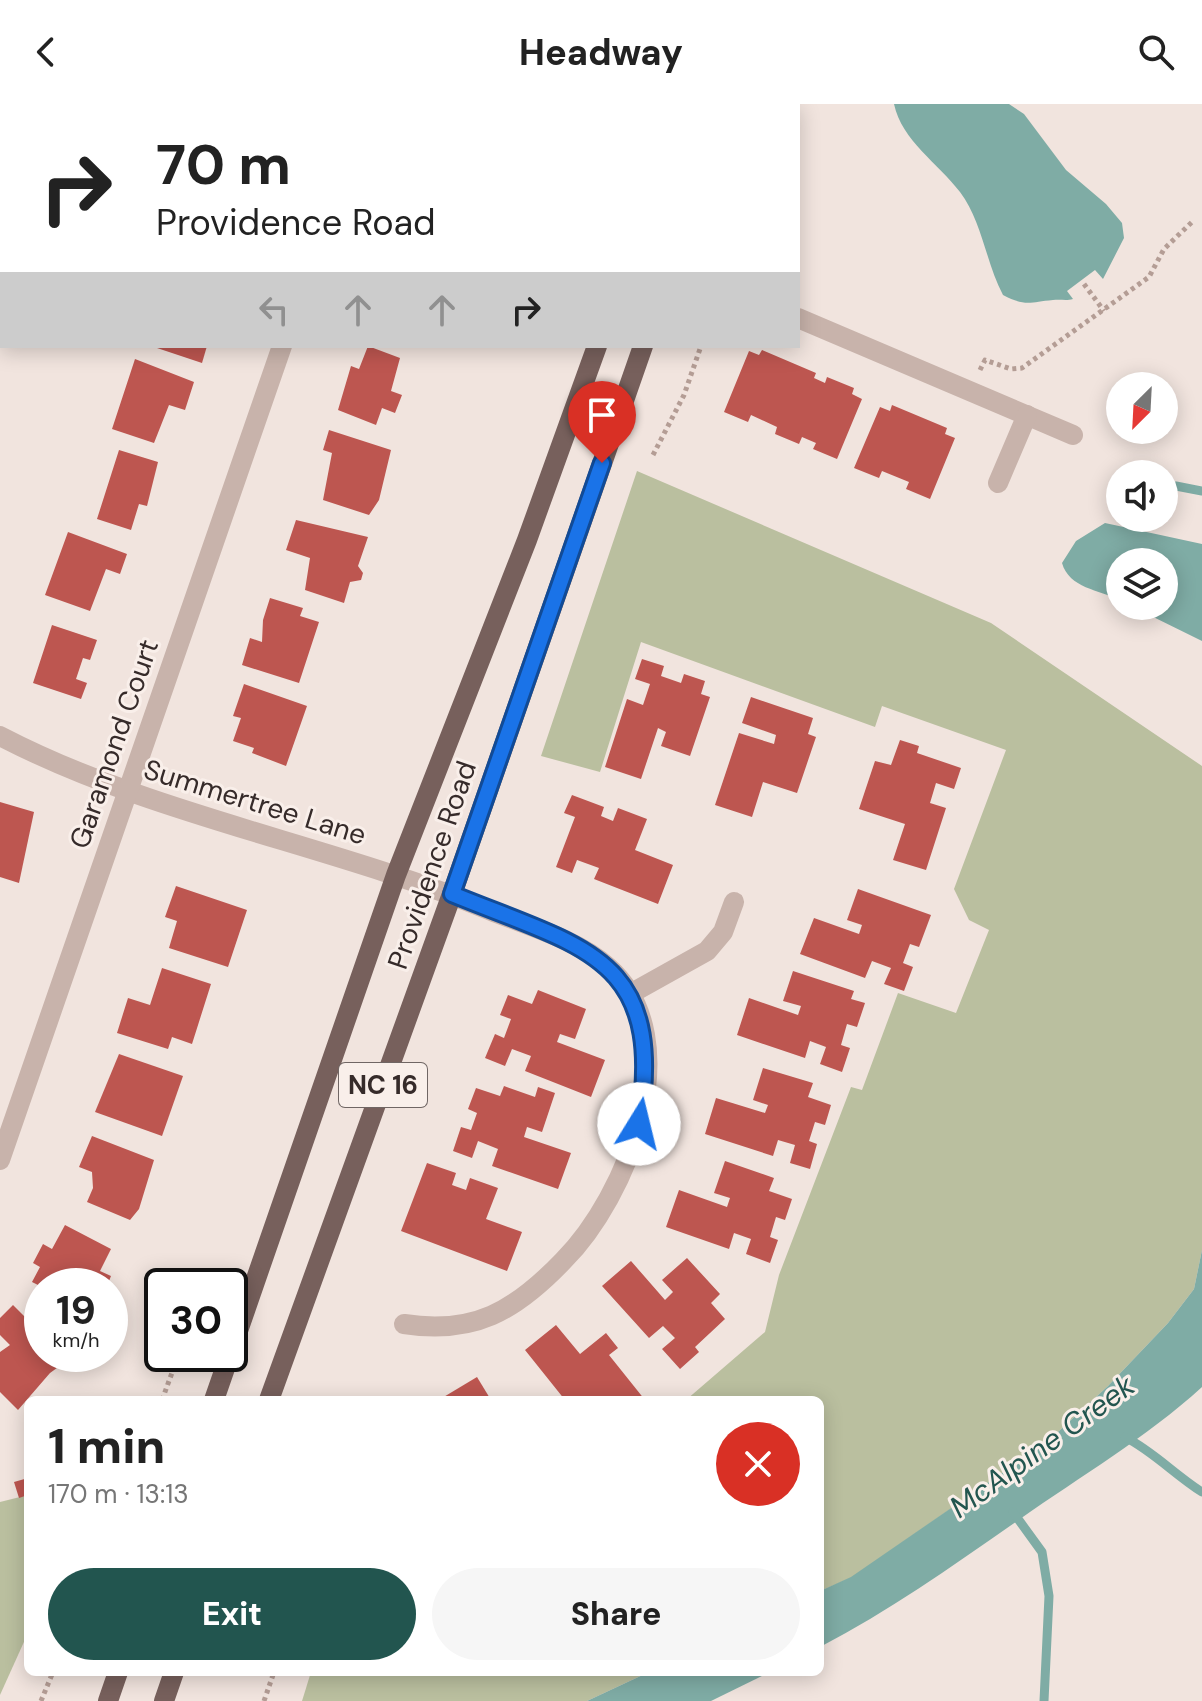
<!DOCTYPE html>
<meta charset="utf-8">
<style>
:root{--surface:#fff;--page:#f6f6f6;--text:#222;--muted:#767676;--accent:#22554f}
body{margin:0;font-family:"DM Sans",sans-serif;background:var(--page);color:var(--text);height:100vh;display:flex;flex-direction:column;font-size:30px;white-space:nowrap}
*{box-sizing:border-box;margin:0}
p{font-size:26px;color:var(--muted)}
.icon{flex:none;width:44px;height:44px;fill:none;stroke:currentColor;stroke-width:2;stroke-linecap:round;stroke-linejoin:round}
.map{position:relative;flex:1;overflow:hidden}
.sheet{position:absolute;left:24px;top:1292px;width:800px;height:280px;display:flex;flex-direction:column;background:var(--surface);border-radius:12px;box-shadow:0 4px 20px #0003}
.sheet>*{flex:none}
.guide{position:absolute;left:0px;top:0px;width:800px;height:244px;box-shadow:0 4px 20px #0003;background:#fff;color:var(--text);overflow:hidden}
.needle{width:52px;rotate:204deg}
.buttons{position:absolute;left:1106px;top:268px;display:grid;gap:16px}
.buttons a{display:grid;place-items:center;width:72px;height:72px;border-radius:50%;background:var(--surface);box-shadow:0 4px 20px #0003;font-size:40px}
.speed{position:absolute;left:24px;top:1164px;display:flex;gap:16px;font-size:40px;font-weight:700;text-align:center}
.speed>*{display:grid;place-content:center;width:104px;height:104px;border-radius:50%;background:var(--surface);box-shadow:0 4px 20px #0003;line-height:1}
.speed small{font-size:20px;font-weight:400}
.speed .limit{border:4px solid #111;border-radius:12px;background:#fff;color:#111}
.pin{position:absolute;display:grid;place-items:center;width:68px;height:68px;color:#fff;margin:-82px -34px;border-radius:50% 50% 50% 0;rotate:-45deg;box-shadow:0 0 8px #0007}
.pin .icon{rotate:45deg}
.me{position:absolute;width:88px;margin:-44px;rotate:9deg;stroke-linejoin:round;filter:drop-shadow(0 0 6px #0008)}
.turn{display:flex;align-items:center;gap:28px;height:168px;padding:0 24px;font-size:36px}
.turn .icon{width:104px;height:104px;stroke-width:2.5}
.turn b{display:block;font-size:56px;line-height:68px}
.lanes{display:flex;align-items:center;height:76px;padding:0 24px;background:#0003;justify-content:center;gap:40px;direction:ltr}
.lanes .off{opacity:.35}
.round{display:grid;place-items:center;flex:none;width:84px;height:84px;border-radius:42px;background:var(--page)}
.headline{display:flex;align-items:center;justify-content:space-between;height:136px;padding:0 24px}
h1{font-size:48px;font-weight:800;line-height:60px}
.action{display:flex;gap:16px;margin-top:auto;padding:16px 24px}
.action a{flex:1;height:92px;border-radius:48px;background:var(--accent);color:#fff;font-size:32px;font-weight:800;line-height:92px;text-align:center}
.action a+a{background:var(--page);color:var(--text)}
header{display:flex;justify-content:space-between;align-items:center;height:104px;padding:0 24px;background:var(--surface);font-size:36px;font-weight:800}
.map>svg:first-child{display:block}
.green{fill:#babf9f}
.water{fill:#7faca5}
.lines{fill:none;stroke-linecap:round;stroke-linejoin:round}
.stream{stroke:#7faca5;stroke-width:9}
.building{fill:#bd5650}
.path{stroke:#b49d95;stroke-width:5;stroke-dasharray:4 4;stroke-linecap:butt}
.minor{stroke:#c8b3ab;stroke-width:20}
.primary{stroke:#77605c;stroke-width:20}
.route-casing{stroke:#114b97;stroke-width:20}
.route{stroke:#1a73e8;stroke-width:14}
.labels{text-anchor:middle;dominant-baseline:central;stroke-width:6;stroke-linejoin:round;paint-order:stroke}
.shield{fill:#f9efea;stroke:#706664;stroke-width:2}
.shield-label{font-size:26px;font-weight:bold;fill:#362b2a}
.street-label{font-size:28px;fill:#362b2a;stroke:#f9efea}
.water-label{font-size:30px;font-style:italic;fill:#22554f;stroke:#f9efea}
</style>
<header><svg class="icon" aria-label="back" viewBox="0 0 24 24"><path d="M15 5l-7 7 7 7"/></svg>Headway<svg class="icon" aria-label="search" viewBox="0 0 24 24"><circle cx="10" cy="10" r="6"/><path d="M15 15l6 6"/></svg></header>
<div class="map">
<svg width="1202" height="1597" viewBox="0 0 1202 1597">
<rect width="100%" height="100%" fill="#f1e4de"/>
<!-- green -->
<g class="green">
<path d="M637,367L991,519L1202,662V1146L1194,1185L1168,1219L1108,1282L1047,1338L851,1474L820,1487V1296H686L765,1228L779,1171L851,983L862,986L898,889L956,909L989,826L969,816L954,785L1006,646L882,602L875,623L641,538L600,668L541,652Z"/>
<path d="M28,1391V1529L0,1591V1398Z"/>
<path d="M311,1568H649L587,1597H302Z"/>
</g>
<!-- water -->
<g class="water">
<path d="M894,0H1009L1024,10L1066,66L1106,100L1122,119L1124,134L1103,175L1095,166L1067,187L1073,195C1066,197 1061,195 1053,196C1030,198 1026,203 1003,191C986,159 982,117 960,88C938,59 902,37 894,0Z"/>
<path d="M1105,419L1202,440V537L1131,502H1164V458H1120V496C1099,486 1069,484 1062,459L1076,437Z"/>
<path d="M1202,1146V1283C1146,1334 1081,1372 1020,1415C954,1461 891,1506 820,1543V1487L851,1473L1047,1338L1108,1282L1168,1219L1194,1185Z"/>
<path d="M649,1568H770L711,1597H587Z"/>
</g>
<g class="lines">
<!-- stream -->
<g class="stream">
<path d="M1176,382L1202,387"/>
<path d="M1125,1333C1154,1348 1175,1371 1202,1388"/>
<path d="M1013,1408L1042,1448L1049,1492L1044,1597"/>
</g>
</g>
<!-- building -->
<g class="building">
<path d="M151,242H207L202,259Z"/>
<path d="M368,242L400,254L391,287L402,291L395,309L382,304L376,321L338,306L351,262L359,265Z"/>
<path d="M762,246L816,269L814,274L825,279L827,273L854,284L852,290L862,295L837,355L813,345L816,339L802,333L799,340L775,330L777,323L751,311L748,318L724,308L749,247L759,251Z"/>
<path d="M135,255L194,278L185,306L169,301L154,339L112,325Z"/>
<path d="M892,301L947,324L945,330L955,334L930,395L906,385L909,378L882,367L879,374L854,364L880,303L890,307Z"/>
<path d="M329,326L391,346L379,396L369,411L323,396L332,349L323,346Z"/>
<path d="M119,346L158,358L147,402L139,400L131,426L97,415Z"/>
<path d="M296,416L368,433L358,462L363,469L361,476L350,478L344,499L305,486L310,454L286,446Z"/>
<path d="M68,428L127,450L120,470L106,465L90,507L45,491Z"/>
<path d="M270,494L303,504L300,512L319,518L299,579L242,561L250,534L262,538L263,516Z"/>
<path d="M52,521L97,536L90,556L83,554L76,575L87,579L81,595L33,579Z"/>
<path d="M642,555L664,562L661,572L681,579L684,570L705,577L701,590L710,593L690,652L661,642L666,628L658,624L641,675L605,663L627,595L643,601L650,580L635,575Z"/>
<path d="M244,580L307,602L286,662L252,649L254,644L233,637L241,614L233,612Z"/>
<path d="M751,593L813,614L808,630L816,633L797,689L763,678L752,713L715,701L739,629L774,640L776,631L742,619Z"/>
<path d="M900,636L919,642L917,649L961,664L954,685L936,679L930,699L946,704L926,766L893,756L905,720L859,705L875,657L891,661Z"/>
<path d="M572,691L604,703L601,712L613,717L618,704L647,715L635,746L673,761L658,800L594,775L599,764L577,756L572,769L556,763L575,713L564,709Z"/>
<path d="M0,698L34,708L19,779L0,773Z"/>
<path d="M176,782L247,806L228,863L169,844L177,817L165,813Z"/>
<path d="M858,785L931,811L919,843L910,840L903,859L913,863L904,887L884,880L891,864L872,857L865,874L800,850L814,814L859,830L862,821L847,816Z"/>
<path d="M162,864L211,880L192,940L172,933L168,945L117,929L128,894L150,901Z"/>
<path d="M793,867L854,887L851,895L865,899L857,923L847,920L841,941L850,944L842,968L820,960L826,943L810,937L805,954L737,931L749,894L798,911L801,902L783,897Z"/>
<path d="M538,886L586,905L575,935L560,930L557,938L605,956L591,993L525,967L531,952L512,945L505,962L485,954L495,930L504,934L511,915L500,911L508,891L532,900Z"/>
<path d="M119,950L183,972L162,1032L95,1008Z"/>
<path d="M763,964L813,979L808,993L831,1001L825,1021L815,1018L809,1037L817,1040L810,1065L790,1059L795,1041L778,1036L773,1052L705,1030L716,994L765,1009L768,1001L753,996Z"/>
<path d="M504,982L535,993L538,983L555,989L542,1028L527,1023L524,1033L571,1049L558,1085L492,1062L498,1045L478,1037L472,1054L453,1047L461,1023L471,1026L477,1009L468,1005L476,984L500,992Z"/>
<path d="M92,1032L154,1056L139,1105L130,1116L87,1098L93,1084L92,1068L79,1063Z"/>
<path d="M725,1057L774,1074L769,1087L792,1095L785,1116L776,1113L770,1133L778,1136L770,1159L746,1150L751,1135L734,1129L729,1145L666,1123L679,1086L727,1103L730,1094L714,1089Z"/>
<path d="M427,1059L456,1069L452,1081L466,1086L470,1074L498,1084L486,1115L522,1128L507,1167L401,1127Z"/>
<path d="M65,1121L111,1145L100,1167L111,1172L107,1182L42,1183L32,1178L40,1163L33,1159L43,1140L52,1145Z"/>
<path d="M687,1154L720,1190L711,1199L725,1215L695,1243L699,1248L680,1265L662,1245L675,1234L663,1222L649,1234L602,1182L631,1157L665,1196L673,1188L662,1176Z"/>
<path d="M13,1201L42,1230V1250H62L68,1256L50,1269L18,1306L0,1288V1248L10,1241L0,1231V1214Z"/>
<path d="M556,1221L580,1250L606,1229L618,1244L609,1251L645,1296H565L525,1246Z"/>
<path d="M477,1273L491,1296H443L442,1294Z"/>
<path d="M28,1374V1391L19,1394L14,1378Z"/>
</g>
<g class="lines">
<!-- path -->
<g class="path">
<path d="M788,2V0"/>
<path d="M1084,180L1104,207"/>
<path d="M980,266L985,256L1011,265L1022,264L1149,173L1164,145L1193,117"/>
<path d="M653,351L684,291L701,242"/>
<path d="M162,1296L179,1250"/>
<path d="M41,1597L53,1568"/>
<path d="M264,1597L274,1568"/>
</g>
<!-- minor -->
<g class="minor">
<path d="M798,214L1073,331"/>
<path d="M998,379L1027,311"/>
<path d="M0,632C154,712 329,740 489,806C528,822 576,835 608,863C691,936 627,1093 563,1157C515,1207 474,1231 404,1220"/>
<path d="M630,890L707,847L723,828L734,798"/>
<path d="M0,1056L282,242"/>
</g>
<!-- primary -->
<g class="primary">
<path d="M675,2L676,0"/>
<path d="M724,2V0"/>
<path d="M214,1296L396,771L527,436L597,242"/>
<path d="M269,1296L452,790L643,242"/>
<path d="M108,1597L118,1568"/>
<path d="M164,1597L174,1568"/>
</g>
</g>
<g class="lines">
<!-- route casing -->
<g class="route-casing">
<path id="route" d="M602,359L452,790C584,844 666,852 639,1020"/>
</g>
<!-- route -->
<use href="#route" class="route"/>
</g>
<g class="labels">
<!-- shield labels -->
<rect class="shield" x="339" y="959" width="88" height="44" rx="6"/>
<g class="shield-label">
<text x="383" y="981">NC 16</text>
</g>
<!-- street labels -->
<g class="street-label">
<text transform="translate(114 640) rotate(-71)">Garamond Court</text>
<text transform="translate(255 698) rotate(17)">Summertree Lane</text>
<text transform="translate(432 761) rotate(-71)">Providence Road</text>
</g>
<!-- water labels -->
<g class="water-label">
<text transform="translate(1042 1342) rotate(-36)">McAlpine Creek</text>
</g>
</g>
</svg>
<div class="buttons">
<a><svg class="needle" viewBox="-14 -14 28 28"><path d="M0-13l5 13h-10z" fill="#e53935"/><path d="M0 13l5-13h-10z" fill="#767676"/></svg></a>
<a><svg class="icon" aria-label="sound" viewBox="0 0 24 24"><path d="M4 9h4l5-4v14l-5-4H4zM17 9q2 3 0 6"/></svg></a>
<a><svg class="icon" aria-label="layers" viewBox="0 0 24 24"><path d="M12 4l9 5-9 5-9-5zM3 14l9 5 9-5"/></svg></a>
</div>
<div class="speed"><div>19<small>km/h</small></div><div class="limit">30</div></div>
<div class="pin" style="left:602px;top:359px;background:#d93025"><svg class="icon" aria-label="arrive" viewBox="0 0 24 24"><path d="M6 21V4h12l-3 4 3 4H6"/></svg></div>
<svg class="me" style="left:639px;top:1020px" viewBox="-20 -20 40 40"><circle r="19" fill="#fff"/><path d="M0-13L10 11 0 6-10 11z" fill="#1a73e8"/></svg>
<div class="guide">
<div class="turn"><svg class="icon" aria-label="right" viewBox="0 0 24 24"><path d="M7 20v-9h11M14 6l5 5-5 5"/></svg><div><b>70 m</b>Providence Road</div></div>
<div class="lanes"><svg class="icon off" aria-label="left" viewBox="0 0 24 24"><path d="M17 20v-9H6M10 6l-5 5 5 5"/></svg><svg class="icon off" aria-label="ahead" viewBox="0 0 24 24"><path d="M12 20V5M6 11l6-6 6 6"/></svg><svg class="icon off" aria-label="ahead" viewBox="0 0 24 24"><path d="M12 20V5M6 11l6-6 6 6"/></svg><svg class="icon" aria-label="right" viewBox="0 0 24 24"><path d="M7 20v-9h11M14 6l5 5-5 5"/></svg></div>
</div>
<section class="sheet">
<div class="headline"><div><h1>1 min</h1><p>170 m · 13:13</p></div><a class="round" style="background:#d93025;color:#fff"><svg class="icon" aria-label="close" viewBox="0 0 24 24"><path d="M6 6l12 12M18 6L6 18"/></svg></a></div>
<div class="action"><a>Exit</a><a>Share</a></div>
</section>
</div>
